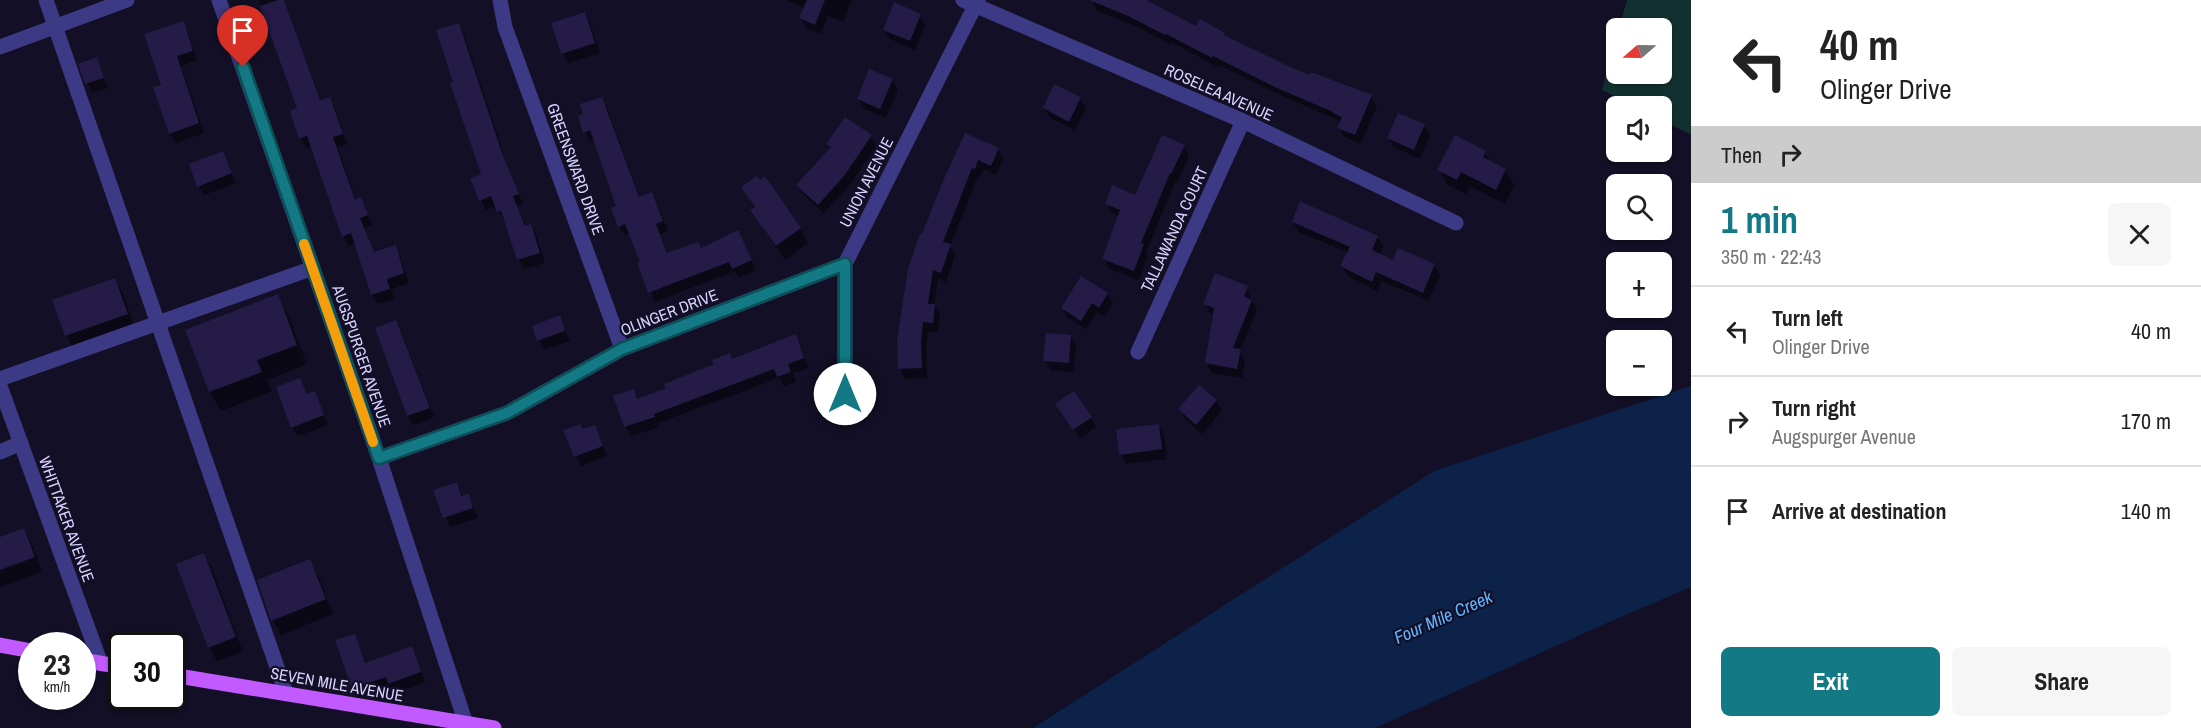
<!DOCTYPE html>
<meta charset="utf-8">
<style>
:root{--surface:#fff;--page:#f6f6f6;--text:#222;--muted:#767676;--line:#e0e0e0;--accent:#137a85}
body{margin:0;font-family:"Archivo Narrow",sans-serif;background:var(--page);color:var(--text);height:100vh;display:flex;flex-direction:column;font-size:22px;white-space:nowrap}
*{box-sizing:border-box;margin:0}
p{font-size:20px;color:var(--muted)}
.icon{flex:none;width:33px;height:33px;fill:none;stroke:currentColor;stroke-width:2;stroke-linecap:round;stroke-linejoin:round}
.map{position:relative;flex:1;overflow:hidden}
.sheet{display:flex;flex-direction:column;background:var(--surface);width:510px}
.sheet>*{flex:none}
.hud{background:#fff;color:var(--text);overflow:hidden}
.needle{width:39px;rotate:250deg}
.fabs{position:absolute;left:1606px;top:18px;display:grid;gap:12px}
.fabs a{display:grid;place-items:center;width:66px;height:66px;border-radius:9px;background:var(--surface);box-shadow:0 2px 4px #0004;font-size:30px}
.speed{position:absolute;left:18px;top:632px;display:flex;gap:12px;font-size:30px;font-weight:700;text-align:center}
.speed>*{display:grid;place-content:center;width:78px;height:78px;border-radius:50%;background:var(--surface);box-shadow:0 2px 4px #0004;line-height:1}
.speed small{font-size:15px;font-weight:400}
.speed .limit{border:3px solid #111;border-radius:9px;background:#fff;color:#111}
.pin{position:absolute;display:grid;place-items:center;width:51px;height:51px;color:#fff;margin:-62px -26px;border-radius:50% 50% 50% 0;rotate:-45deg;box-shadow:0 0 6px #0007}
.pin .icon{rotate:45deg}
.me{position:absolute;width:66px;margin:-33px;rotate:0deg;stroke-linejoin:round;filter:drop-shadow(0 0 4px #0008)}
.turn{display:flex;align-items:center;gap:21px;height:126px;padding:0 30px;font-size:27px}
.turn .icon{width:78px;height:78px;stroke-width:2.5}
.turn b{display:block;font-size:42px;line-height:51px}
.then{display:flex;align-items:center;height:57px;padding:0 30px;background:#0003;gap:12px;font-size:22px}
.round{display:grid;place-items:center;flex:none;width:63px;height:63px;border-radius:9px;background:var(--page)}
.head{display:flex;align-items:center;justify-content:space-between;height:102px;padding:0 30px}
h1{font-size:36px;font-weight:800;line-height:45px;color:var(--accent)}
.primary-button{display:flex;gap:12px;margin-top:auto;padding:12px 30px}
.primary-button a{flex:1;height:69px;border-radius:9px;background:var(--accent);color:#fff;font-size:24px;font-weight:800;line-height:69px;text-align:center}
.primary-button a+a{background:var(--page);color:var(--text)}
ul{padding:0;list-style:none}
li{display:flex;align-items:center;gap:18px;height:90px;padding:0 30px;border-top:2px solid var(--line)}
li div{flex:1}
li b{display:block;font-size:22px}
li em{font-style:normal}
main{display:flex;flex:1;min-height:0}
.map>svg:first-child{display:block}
.green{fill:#12302f}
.water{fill:#0c2248}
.shadow{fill:#0007}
.building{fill:#241b47}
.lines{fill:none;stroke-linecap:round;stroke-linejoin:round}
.minor{stroke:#3d3a85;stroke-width:15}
.major{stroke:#c25bff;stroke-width:15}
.route-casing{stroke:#0c4f56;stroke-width:15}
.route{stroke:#137a85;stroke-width:10}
.slow{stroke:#f59e0b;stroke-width:10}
.labels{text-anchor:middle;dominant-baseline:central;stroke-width:4.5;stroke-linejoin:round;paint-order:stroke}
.street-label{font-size:16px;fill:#d9d4ff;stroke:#130f26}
.water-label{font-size:18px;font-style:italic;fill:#62b6ff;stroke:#130f26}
</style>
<main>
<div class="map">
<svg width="1691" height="728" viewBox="0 0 1691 728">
<rect width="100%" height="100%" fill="#130f26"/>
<!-- green -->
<path class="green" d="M1627,0H1691V135L1662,120V106H1635L1602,90L1617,35V74H1662V28H1619Z"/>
<!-- water -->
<path class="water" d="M1691,386V587L1602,625L1375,728H1033L1434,471Z"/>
<!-- shadow -->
<g class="shadow">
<path d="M259,0H284L321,102L330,99L335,108L347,144L338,147L356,201L360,199L372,225L364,228L375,254L395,247L400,257L409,283L392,289L395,299L378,304L372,295L356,243L349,246L343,236L312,146L306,148L301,138L299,109Z"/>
<path d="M787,0H852L843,22L828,16L820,34L806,28L801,18L805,9Z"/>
<path d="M1091,0H1145L1197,28L1224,34L1226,37L1310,77L1371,97L1377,106L1360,144L1344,137L1339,128L1340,123L1339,120L1284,97L1219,65L1218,67L1171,42L1170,44L1135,26L1097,10Z"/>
<path d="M584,14L590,23L600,53L568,63L563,53Z"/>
<path d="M920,15L925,25L915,50L890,39L884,30Z"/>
<path d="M183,23L188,33L197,60L181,66L204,133L176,143L170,133L163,86Z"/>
<path d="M459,24L464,34L506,161L523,204L517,206L526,227L531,226L536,235L545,263L524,269L519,259L506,221H504L496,206L486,210L481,200L483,175L455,83Z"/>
<path d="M96,59L108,88L92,93L80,65Z"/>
<path d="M892,80L898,90L886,118L864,109L858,99Z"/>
<path d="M1080,98L1086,108L1075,130L1050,118L1044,108Z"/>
<path d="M602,99L607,108L640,199L652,194L657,204L668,231L660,234L668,254L743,242L756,270L739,278L735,271L655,302L639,264L642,263L630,233L625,235L619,226L617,207L595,140L590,141L585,132Z"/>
<path d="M1424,126L1430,135L1420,159L1394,147L1389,138Z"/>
<path d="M966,135L998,149L1003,159L996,175L984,169L980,177L978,176L950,246L955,255L946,282L938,279L934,305L940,315L938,332L928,331L926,352L927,378L905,379L900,369L898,341L922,236Z"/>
<path d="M870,136L876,146L849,186L824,213L804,195L798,185L831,149L828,144Z"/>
<path d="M1183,146L1189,156L1177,183L1175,182L1146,252L1148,255L1139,280L1109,269L1104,259L1119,216L1112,213L1106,203L1136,196Z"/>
<path d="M222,152L236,183L204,195L199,186Z"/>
<path d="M1485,152L1491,163L1505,170L1514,185L1505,204L1470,186L1466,194L1448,185L1439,170Z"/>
<path d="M743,188L800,228L808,243L785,260L761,225L752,211L755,208Z"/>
<path d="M1293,222L1377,237L1383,246L1379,255L1393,262L1434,265L1440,275L1429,301L1382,281L1377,291L1348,276L1342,266L1349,253L1299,232Z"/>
<path d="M115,280L123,294L135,328L75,350L66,335Z"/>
<path d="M1246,288L1257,310L1240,351L1245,360L1242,378L1212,373L1207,363L1215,315L1210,313L1205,304Z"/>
<path d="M1107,294L1113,303L1104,316L1097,312L1086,329L1068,318L1062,308Z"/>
<path d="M277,296L288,315L307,364L267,380L272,391L221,411L210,392L187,331Z"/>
<path d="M559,317L570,341L544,350L539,340Z"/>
<path d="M395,322L401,332L434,417L414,425L408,416L377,329Z"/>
<path d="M796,336L809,368L793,373L796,382L784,386L779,378L658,423L659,427L631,436L626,427L615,397L633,391L638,400Z"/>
<path d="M1070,336L1076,346L1073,372L1051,370L1045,360Z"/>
<path d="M300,380L308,395L314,393L328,425L298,436L292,427Z"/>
<path d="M1199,387L1216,401L1222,411L1202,434L1185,419L1180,409Z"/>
<path d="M1063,414L1091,417L1096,427L1080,438Z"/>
<path d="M1158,425L1164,435L1167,459L1126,464L1121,455Z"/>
<path d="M594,426L607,456L581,466L565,431H583Z"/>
<path d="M456,483L463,497L468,495L478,518L450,527L435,491Z"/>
<path d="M24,530L32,544L42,572L0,587V538Z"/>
<path d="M204,555L212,569L243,652L217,661L209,647Z"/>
<path d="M309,561L318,575L333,614L281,635L273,620Z"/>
<path d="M354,635L366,664L411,648L425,682L395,693L392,687L358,698L353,689Z"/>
</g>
<!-- building -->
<g class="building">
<path d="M278,0H284L320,100L330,97L343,134L333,137L355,200L361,197L368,215L360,218L374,252L396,245L404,273L387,279L390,289L371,295L351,233L342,237L307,136L299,139L290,111L297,108L260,6Z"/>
<path d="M807,0H825L815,25L799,18Z"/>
<path d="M1089,0H1146L1196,26L1200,19L1225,33L1224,35L1284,64L1309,75L1311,72L1372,95L1355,135L1337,128L1342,117L1333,113V112L1277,88L1213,56L1212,58L1166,34L1165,35L1128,16Z"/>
<path d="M894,2L921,14L910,41L883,30Z"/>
<path d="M585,12L595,43L561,54L551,23Z"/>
<path d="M184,21L193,51L177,56L199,123L169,134L153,87L161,85L144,34Z"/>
<path d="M459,23L501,150L519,194L513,196L525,226L531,224L540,253L517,260L501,211L497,212L491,196L479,201L470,178L481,174L450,83L453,82L436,30Z"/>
<path d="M97,57L104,78L85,84L78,64Z"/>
<path d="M869,69L893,79L880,109L857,99Z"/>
<path d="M1054,84L1081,97L1069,122L1043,108Z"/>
<path d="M602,97L639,197L652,192L663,221L656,224L667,253L698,242L701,248L738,230L752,260L732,269L729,262L648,293L637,263L640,262L625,224L618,227L611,208L616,206L590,130L583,133L578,116L583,114L580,104Z"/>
<path d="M1398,113L1425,124L1414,150L1387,138Z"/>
<path d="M845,117L872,135L844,176L818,205L796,185L831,147L826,144Z"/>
<path d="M965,133L999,148L991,166L978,160L975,169L972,168L943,242L951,244L941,273L933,270L928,304H935L933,323L923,322L921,341L922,368L898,369L897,340L908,269L920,234H922L943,181Z"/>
<path d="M1162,135L1185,145L1171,174L1170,173L1141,243L1144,244L1134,271L1102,259L1120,210L1105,204L1112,185L1135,195Z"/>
<path d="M1455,135L1486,151L1483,157L1506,169L1496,190L1461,172L1457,180L1437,170Z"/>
<path d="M223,151L232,173L197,187L189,164Z"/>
<path d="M757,176L760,180L765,176L801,228L776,246L750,210L755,207L741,187Z"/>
<path d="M1300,201L1378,236L1372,250L1393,260L1398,248L1435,264L1423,293L1376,272L1372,282L1340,266L1350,247L1292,222Z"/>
<path d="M1215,273L1248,286L1244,296L1252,300L1233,348L1241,349L1237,369L1205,363L1214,308L1203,304Z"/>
<path d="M1081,276L1108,293L1099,308L1092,303L1081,321L1061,308Z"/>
<path d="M115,278L128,314L65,336L52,300Z"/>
<path d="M278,294L297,345L257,360L262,372L209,392L185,330Z"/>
<path d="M560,315L565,331L537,341L532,326Z"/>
<path d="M396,320L430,408L407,416L375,328Z"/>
<path d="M1046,333L1071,335L1069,363L1043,361Z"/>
<path d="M796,334L804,358L788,364L791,372L777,377L774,369L654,414L655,417L624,427L613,396L634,389L637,399L666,388L664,384L714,364L712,360L730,353L732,359Z"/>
<path d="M300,378L307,394L315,391L324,415L291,428L276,387Z"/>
<path d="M1199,385L1217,400L1196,425L1178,409Z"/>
<path d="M1074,391L1092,417L1073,430L1055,404Z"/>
<path d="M580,424L583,429L595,425L603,446L574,457L563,430Z"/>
<path d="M1159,424L1162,449L1119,455L1116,429Z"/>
<path d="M457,482L461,496L469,494L473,508L443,518L433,490Z"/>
<path d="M24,528L35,557L0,570V537Z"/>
<path d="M204,553L236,637L208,648L176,564Z"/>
<path d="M310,559L326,599L271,621L257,580Z"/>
<path d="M355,634L365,663L412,646L421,672L388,684L386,677L352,689L335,640Z"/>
</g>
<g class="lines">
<!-- minor -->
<g class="minor">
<path d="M46,0L286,693"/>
<path d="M219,0L379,458L466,724"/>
<path d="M500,0L505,27L622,349"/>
<path d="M963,0L1243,121L1456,223"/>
<path d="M0,47L127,0"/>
<path d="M1138,352L1243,121"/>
<path d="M0,379L313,268"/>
<path d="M0,386L101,664"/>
<path d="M845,394V264L978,0"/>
<path d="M0,452L21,443"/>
<path d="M379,458L507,413L622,349L845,264"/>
</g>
<!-- major -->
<g class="major">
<path d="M0,645L32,651"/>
<path d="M82,660L122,667"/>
<path d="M172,675L494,728"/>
</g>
</g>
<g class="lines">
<!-- route casing -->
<g class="route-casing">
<path id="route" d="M243,67L379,458L507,413L622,349L845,264V394"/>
</g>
<!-- route -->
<use href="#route" class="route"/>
<!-- slow -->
<path class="slow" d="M304,244L373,442"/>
</g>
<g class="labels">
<!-- street labels -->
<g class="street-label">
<text transform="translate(1219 92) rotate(24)">ROSELEA AVENUE</text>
<text transform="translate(576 169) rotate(70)">GREENSWARD DRIVE</text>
<text transform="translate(866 182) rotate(-63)">UNION AVENUE</text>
<text transform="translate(1174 229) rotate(-65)">TALLAWANDA COURT</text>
<text transform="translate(669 312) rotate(-21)">OLINGER DRIVE</text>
<text transform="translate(362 356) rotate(71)">AUGSPURGER AVENUE</text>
<text transform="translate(67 519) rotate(70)">WHITTAKER AVENUE</text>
<text transform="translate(337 684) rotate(10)">SEVEN MILE AVENUE</text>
</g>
<!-- water labels -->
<g class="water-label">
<text transform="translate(1443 617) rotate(-24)">Four Mile Creek</text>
</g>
</g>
</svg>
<div class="fabs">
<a><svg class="needle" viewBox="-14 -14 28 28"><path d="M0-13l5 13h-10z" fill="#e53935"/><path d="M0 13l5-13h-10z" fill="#767676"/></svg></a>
<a><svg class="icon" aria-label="sound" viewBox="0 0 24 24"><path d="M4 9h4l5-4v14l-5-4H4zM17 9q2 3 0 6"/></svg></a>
<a><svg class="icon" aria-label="search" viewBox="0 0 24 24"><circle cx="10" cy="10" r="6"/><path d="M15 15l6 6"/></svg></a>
<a>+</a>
<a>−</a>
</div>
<div class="speed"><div>23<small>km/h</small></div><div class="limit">30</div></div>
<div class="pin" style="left:243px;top:67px;background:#d93025"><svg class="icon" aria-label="arrive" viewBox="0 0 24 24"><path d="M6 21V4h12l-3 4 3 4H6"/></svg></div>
<svg class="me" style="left:845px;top:394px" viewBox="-20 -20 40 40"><circle r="19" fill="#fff"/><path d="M0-13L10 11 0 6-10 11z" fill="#137a85"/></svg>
</div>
<section class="sheet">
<div class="hud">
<div class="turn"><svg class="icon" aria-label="left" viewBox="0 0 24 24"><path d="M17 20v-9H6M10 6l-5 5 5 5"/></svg><div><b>40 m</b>Olinger Drive</div></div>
<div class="then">Then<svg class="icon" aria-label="right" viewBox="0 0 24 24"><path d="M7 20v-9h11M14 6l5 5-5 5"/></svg></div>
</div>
<div class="head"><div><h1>1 min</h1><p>350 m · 22:43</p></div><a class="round"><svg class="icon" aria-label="close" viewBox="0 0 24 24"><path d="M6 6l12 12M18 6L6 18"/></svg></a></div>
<ul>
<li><svg class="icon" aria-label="left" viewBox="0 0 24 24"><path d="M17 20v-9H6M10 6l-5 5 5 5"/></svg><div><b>Turn left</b><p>Olinger Drive</p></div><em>40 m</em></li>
<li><svg class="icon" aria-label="right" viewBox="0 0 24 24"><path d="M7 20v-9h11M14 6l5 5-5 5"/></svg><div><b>Turn right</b><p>Augspurger Avenue</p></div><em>170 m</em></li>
<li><svg class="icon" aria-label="arrive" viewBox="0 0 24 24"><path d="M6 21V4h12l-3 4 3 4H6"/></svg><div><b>Arrive at destination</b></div><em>140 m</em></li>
</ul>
<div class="primary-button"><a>Exit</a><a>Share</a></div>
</section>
</main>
